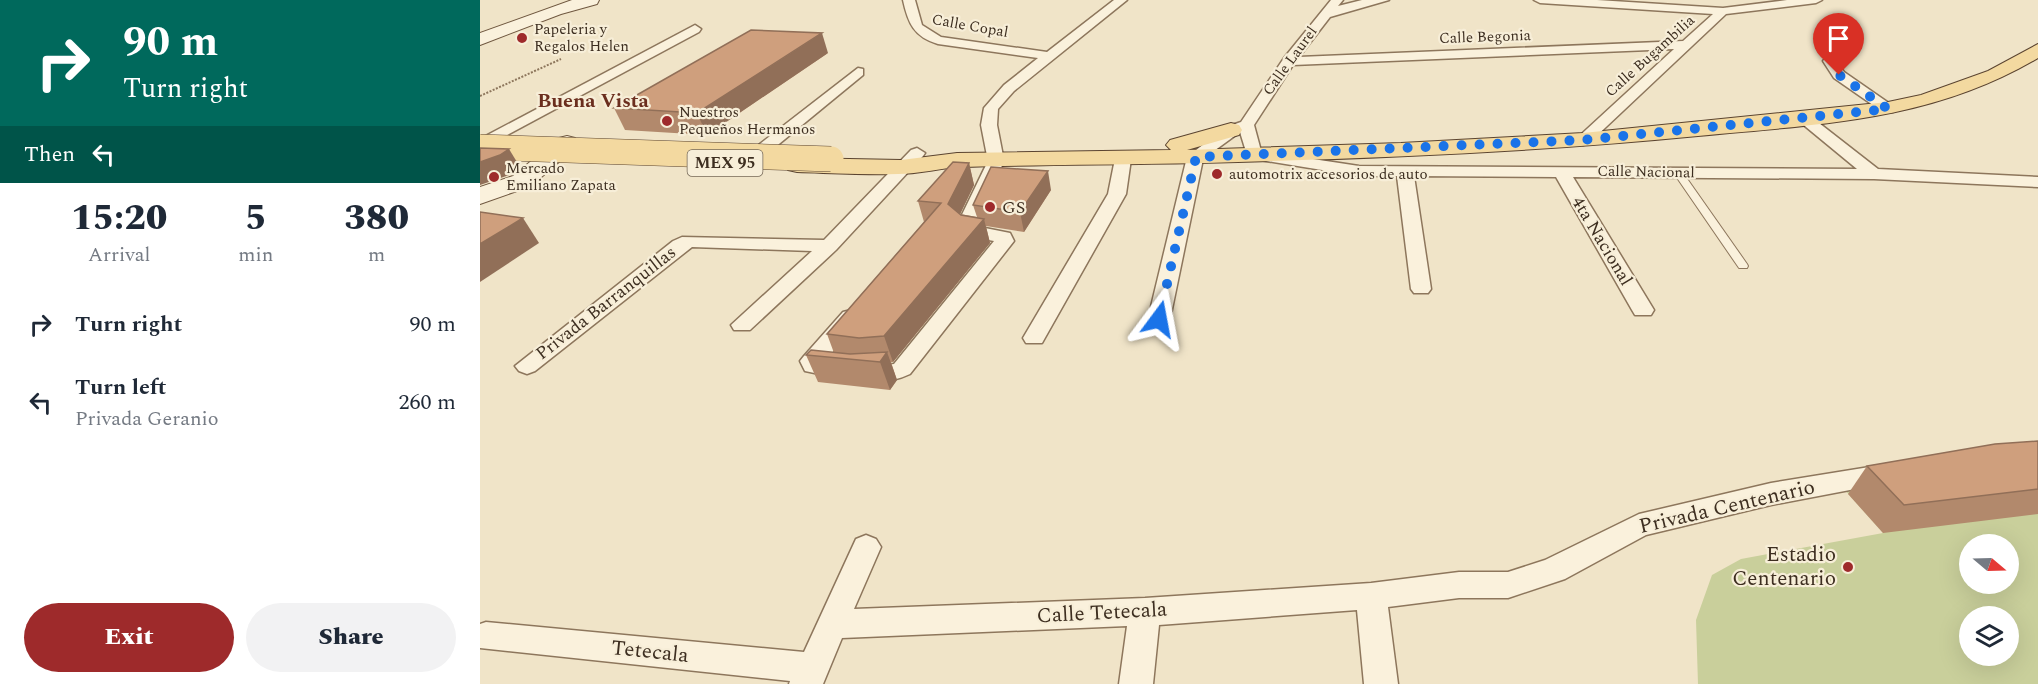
<!DOCTYPE html>
<meta charset="utf-8">
<style>
:root{--surface:#fff;--page:#f2f2f3;--text:#1f2937;--muted:#747a83;--accent:#9e2a2b}
body{margin:0;font-family:Spectral,serif;background:var(--page);color:var(--text);height:100vh;display:flex;flex-direction:column;font-size:22px;white-space:nowrap}
*{box-sizing:border-box;margin:0}
p{font-size:20px;color:var(--muted)}
.icon{flex:none;width:33px;height:33px;fill:none;stroke:currentColor;stroke-width:2;stroke-linecap:round;stroke-linejoin:round}
.map{position:relative;flex:1;overflow:hidden}
.side{display:flex;flex-direction:column;background:var(--surface);width:480px}
.side>*{flex:none}
.banner{background:#00695c;color:#fff;overflow:hidden}
.needle{width:39px;rotate:109deg}
.fabs{position:absolute;left:1479px;top:534px;display:grid;gap:12px}
.fabs a{display:grid;place-items:center;width:60px;height:60px;border-radius:50%;background:var(--surface);box-shadow:0 6px 24px #0002;font-size:30px}
.pin{position:absolute;display:grid;place-items:center;width:51px;height:51px;color:#fff;margin:-62px -26px;border-radius:50% 50% 50% 0;rotate:-45deg;box-shadow:0 0 6px #0007}
.pin .icon{rotate:45deg}
.me{position:absolute;width:66px;margin:-33px;rotate:13deg;stroke-linejoin:round;filter:drop-shadow(0 0 4px #0008)}
.turn{display:flex;align-items:center;gap:21px;height:126px;padding:0 24px;font-size:27px}
.turn .icon{width:78px;height:78px;stroke-width:2.5}
.turn b{display:block;font-size:42px;line-height:51px}
.then{display:flex;align-items:center;height:57px;padding:0 24px;background:#0003;gap:12px;font-size:22px}
.eta{display:flex;justify-content:space-evenly;align-items:center;height:102px;text-align:center}
.eta b{font-size:36px;font-weight:800;line-height:42px}
.action{display:flex;gap:12px;margin-top:auto;padding:12px 24px}
.action a{flex:1;height:69px;border-radius:36px;background:var(--accent);color:#fff;font-size:24px;font-weight:800;line-height:69px;text-align:center}
.action a+a{background:var(--page);color:var(--text)}
ul{padding:0;list-style:none}
li{display:flex;align-items:center;gap:18px;height:78px;padding:0 24px}
li div{flex:1}
li b{display:block;font-size:22px}
li em{font-style:normal}
main{display:flex;flex:1;min-height:0}
.map>svg:first-child{display:block}
.green{fill:#c9cf9b;fill-rule:evenodd}
.lines{fill:none;stroke-linecap:round;stroke-linejoin:round}
.lane-casing{stroke:#8d765c;stroke-width:2}
.street-casing{stroke:#8d765c;stroke-width:3}
.secondary-casing{stroke:#6f573f;stroke-width:2}
.primary-casing{stroke:#5b4430;stroke-width:2}
.path{stroke:#8d765c;stroke-width:2;stroke-dasharray:2 1.5;stroke-linecap:butt}
.lane{fill:#faf1dc;fill-rule:evenodd}
.street{fill:#faf1dc;fill-rule:evenodd}
.secondary{fill:#faf1dc;fill-rule:evenodd}
.primary{fill:#f3d9a0;fill-rule:evenodd}
.primary-bridge-casing{stroke:#5b4430;stroke-width:26;stroke-linecap:butt}
.primary-bridge{stroke:#f3d9a0;stroke-width:25}
.wall{fill:#b2896c}
.shaded-wall{fill:#916f58}
.building{fill:#cf9f7d;stroke:#916f58;stroke-width:1.5}
.route{stroke:#1a73e8;stroke-width:10;stroke-dasharray:0 18}
.poi-dot{fill:#9e2a2b;stroke:#f7eed8;stroke-width:2}
.labels{text-anchor:middle;dominant-baseline:central;stroke-width:4.5;stroke-linejoin:round;paint-order:stroke}
.far-street-label{font-size:15px;fill:#3d2e20;stroke:#f7eed8}
.far-poi-label{font-size:15px;fill:#3d2e20;stroke:#f7eed8;text-anchor:start}
.shield{fill:#f7eed8;stroke:#756857;stroke-width:1.5}
.shield-label{font-size:16px;font-weight:bold;fill:#3d2e20}
.poi-label{font-size:18px;fill:#3d2e20;stroke:#f7eed8;text-anchor:start}
.street-label{font-size:18px;fill:#3d2e20;stroke:#f7eed8}
.far-district-label{font-size:20px;font-weight:bold;fill:#6b2e1e;stroke:#f7eed8}
.near-street-label{font-size:21px;fill:#3d2e20;stroke:#f7eed8}
.near-poi-label{font-size:21px;fill:#3d2e20;stroke:#f7eed8;text-anchor:end}
</style>
<main>
<section class="side">
<div class="banner">
<div class="turn"><svg class="icon" aria-label="right" viewBox="0 0 24 24"><path d="M7 20v-9h11M14 6l5 5-5 5"/></svg><div><b>90 m</b>Turn right</div></div>
<div class="then">Then<svg class="icon" aria-label="left" viewBox="0 0 24 24"><path d="M17 20v-9H6M10 6l-5 5 5 5"/></svg></div>
</div>
<div class="eta">
<div><b>15:20</b><p>Arrival</p></div>
<div><b>5</b><p>min</p></div>
<div><b>380</b><p>m</p></div>
</div>
<ul>
<li><svg class="icon" aria-label="right" viewBox="0 0 24 24"><path d="M7 20v-9h11M14 6l5 5-5 5"/></svg><div><b>Turn right</b></div><em>90 m</em></li>
<li><svg class="icon" aria-label="left" viewBox="0 0 24 24"><path d="M17 20v-9H6M10 6l-5 5 5 5"/></svg><div><b>Turn left</b><p>Privada Geranio</p></div><em>260 m</em></li>
</ul>
<div class="action"><a>Exit</a><a>Share</a></div>
</section>
<div class="map">
<svg width="1558" height="684" viewBox="0 0 1558 684">
<rect width="100%" height="100%" fill="#f0e4c8"/>
<!-- green -->
<path class="green" d="M1558,463V684H1218L1216,620L1232,575L1261,559L1403,533L1363,488ZM1490,544H1528V584H1490ZM1490,616H1528V656H1490Z"/>
<g class="lines">
<!-- lane casing -->
<g class="lane-casing">
<path id="lane" d="M1198,169L1201,170L1267,264L1268,266L1267,268H1259L1193,172Z"/>
</g>
<!-- street casing -->
<g class="street-casing">
<g id="street">
<path d="M423,0H435L442,25L461,37L567,52L634,0H647L534,91L518,109L517,125L524,161L495,226L530,233L534,241L430,374C413,382 396,384 378,378L374,373L378,368L414,364L514,241L487,236L476,227L508,161L501,125L504,108L524,85L558,58L458,44C434,37 428,23 423,0Z"/>
<path d="M851,0H863L858,6L882,0H909L850,17L819,57L1203,41L1233,14L1060,3L1054,0H1117L1243,8L1307,0H1342L1336,3L1246,14L1109,143L1103,145L1095,140L1194,49L813,65L774,125L781,151L879,166L1377,169L1320,122L1317,119L1320,116H1330L1398,169L1558,177V187L1394,179L1093,177L1174,310L1171,315H1155L1152,310L1076,177L934,176L951,289L948,293H934L931,289L917,176H879L768,158L760,132L723,159L690,319L687,324H671L668,319L707,157L746,127L761,122L804,58Z"/>
<path d="M215,25L221,29L219,32L14,142L8,144L0,139Z"/>
<path d="M1360,46L1366,50L1357,61L1364,72L1413,106L1415,109L1413,112H1403L1354,78L1343,61L1355,47Z"/>
<path d="M378,68L383,69V75L288,153H276L274,150L276,147Z"/>
<path d="M437,148L445,153L443,156L356,250L270,330H254L251,325L332,251L212,247L55,371L47,374L39,371L35,366L193,241L202,237L344,240L431,150Z"/>
<path d="M643,154L651,159L646,194L562,343H546L543,338L628,194L635,159Z"/>
<path d="M371,310L379,312L382,317L346,360L352,362L356,367L352,372L344,375L325,371L320,361L324,356L363,312Z"/>
<path d="M1408,464L1417,467L1421,474L1417,481L1291,505L1166,535L1085,579L1028,598H979L908,607L918,684H884L877,610L679,625L673,684H639L647,626L362,638L343,684H309L310,681L0,648V624L6,622L324,652L376,539L386,535L396,539L401,547L374,609L665,598L891,583L979,572H1028L1065,560L1159,514L1291,483Z"/>
</g>
</g>
<!-- secondary casing -->
<g class="secondary-casing">
<g id="secondary">
<path d="M92,0H119L117,4L81,14L0,45V33Z"/>
<path d="M87,136L95,138L99,143L95,148L51,186L0,204V187L33,176L79,138Z"/>
</g>
</g>
<!-- primary casing -->
<g class="primary-casing">
<path id="primary" d="M1558,44V58C1450,122 1339,124 1218,136C1075,150 933,157 790,161C687,165 583,164 481,167C460,168 439,174 418,174C384,175 351,173 317,172L308,170L305,165L308,160L317,158L421,160L477,153L691,150L686,145L690,140L751,123L759,125L762,130L759,135L707,150L921,143L1103,133L1408,102L1441,95L1508,71Z"/>
</g>
<!-- path -->
<path class="path" d="M0,96L81,59"/>
<!-- lane -->
<use href="#lane" class="lane"/>
<!-- street -->
<use href="#street" class="street"/>
<!-- secondary -->
<use href="#secondary" class="secondary"/>
<!-- primary -->
<use href="#primary" class="primary"/>
<!-- primary-bridge casing -->
<g class="primary-bridge-casing">
<path id="primary-bridge" d="M0,147L351,159"/>
</g>
<!-- primary-bridge -->
<use href="#primary-bridge" class="primary-bridge"/>
</g>
<!-- wall -->
<g class="wall">
<path d="M348,53L227,135L145,130L134,108Z"/>
<path d="M489,163L494,185L480,214L497,217L493,205L571,190L544,232L506,226L510,243L413,362H411L417,380L410,390L338,382L326,355L354,353L347,334L444,222L438,201Z"/>
<path d="M1558,441V514L1403,533L1368,494L1387,466Z"/>
</g>
<!-- shaded-wall -->
<g class="shaded-wall">
<path d="M342,33L348,53L227,135L217,113Z"/>
<path d="M29,149L40,167L32,174L0,185V162Z"/>
<path d="M489,163L494,185L474,227L468,204Z"/>
<path d="M568,171L571,190L544,232L540,212Z"/>
<path d="M43,218L59,243L0,282V244Z"/>
<path d="M504,219L510,243L413,362L404,336Z"/>
<path d="M407,352L417,380L410,390L400,362Z"/>
</g>
<!-- building -->
<g class="building">
<path d="M271,30L342,33L217,113L134,108Z"/>
<path d="M0,148L29,149L20,155L0,162Z"/>
<path d="M473,162L489,163L468,204L481,215L504,219L404,336L379,338L347,334L461,203L438,201Z"/>
<path d="M511,167L568,171L540,212L493,205Z"/>
<path d="M0,212L43,218L0,244Z"/>
<path d="M331,350L370,354L407,352L400,362L326,355Z"/>
<path d="M1558,441V489L1424,505L1387,466L1515,444Z"/>
</g>
<g class="lines">
<!-- route -->
<path class="route" d="M679,319L716,157L1103,140L1408,109L1359,75"/>
</g>
<!-- markers -->
<g class="poi-dot">
<circle cx="42" cy="38" r="6"/>
<circle cx="187" cy="121" r="6"/>
<circle cx="737" cy="174" r="6"/>
<circle cx="14" cy="177" r="6"/>
<circle cx="510" cy="207" r="6"/>
<circle cx="1368" cy="567" r="6"/>
</g>
<g class="labels">
<!-- far-street labels -->
<g class="far-street-label">
<text transform="translate(490 26) rotate(10)">Calle Copal</text>
<text transform="translate(1005 37) rotate(-2)">Calle Begonia</text>
<text transform="translate(1170 56) rotate(-42)">Calle Bugambilia</text>
<text transform="translate(810 61) rotate(-54)">Calle Laurel</text>
<text transform="translate(1166 172) rotate(1)">Calle Nacional</text>
</g>
<!-- far-poi labels -->
<g class="far-poi-label">
<text x="54" y="29">Papeleria y<tspan x="54" dy="17">Regalos Helen</tspan></text>
<text x="199" y="112">Nuestros<tspan x="199" dy="17">Pequeños Hermanos</tspan></text>
<text x="26" y="168">Mercado<tspan x="26" dy="17">Emiliano Zapata</tspan></text>
<text x="749" y="174">automotrix accesorios de auto</text>
</g>
<!-- shield labels -->
<rect class="shield" x="207.5" y="150" width="75" height="26" rx="4.5"/>
<g class="shield-label">
<text x="245" y="163">MEX 95</text>
</g>
<!-- poi labels -->
<g class="poi-label">
<text x="522" y="207">GS</text>
</g>
<!-- street labels -->
<g class="street-label">
<text transform="translate(1122 241) rotate(59)">4ta Nacional</text>
<text transform="translate(126 303) rotate(-38)">Privada Barranquillas</text>
</g>
<!-- far-district labels -->
<g class="far-district-label">
<text x="113" y="101">Buena Vista</text>
</g>
<!-- near-street labels -->
<g class="near-street-label">
<text transform="translate(1247 507) rotate(-13)">Privada Centenario</text>
<text transform="translate(622 613) rotate(-3)">Calle Tetecala</text>
<text transform="translate(170 652) rotate(6)">Tetecala</text>
</g>
<!-- near-poi labels -->
<g class="near-poi-label">
<text x="1356" y="555">Estadio<tspan x="1356" dy="24">Centenario</tspan></text>
</g>
</g>
</svg>
<div class="fabs">
<a><svg class="needle" viewBox="-14 -14 28 28"><path d="M0-13l5 13h-10z" fill="#e53935"/><path d="M0 13l5-13h-10z" fill="#747a83"/></svg></a>
<a><svg class="icon" aria-label="layers" viewBox="0 0 24 24"><path d="M12 4l9 5-9 5-9-5zM3 14l9 5 9-5"/></svg></a>
</div>
<div class="pin" style="left:1359px;top:75px;background:#d93025"><svg class="icon" aria-label="arrive" viewBox="0 0 24 24"><path d="M6 21V4h12l-3 4 3 4H6"/></svg></div>
<svg class="me" style="left:679px;top:319px" viewBox="-20 -20 40 40"><path d="M0-17L14 15 0 8-14 15z" fill="#1a73e8" stroke="#fff" stroke-width="4"/></svg>
</div>
</main>
